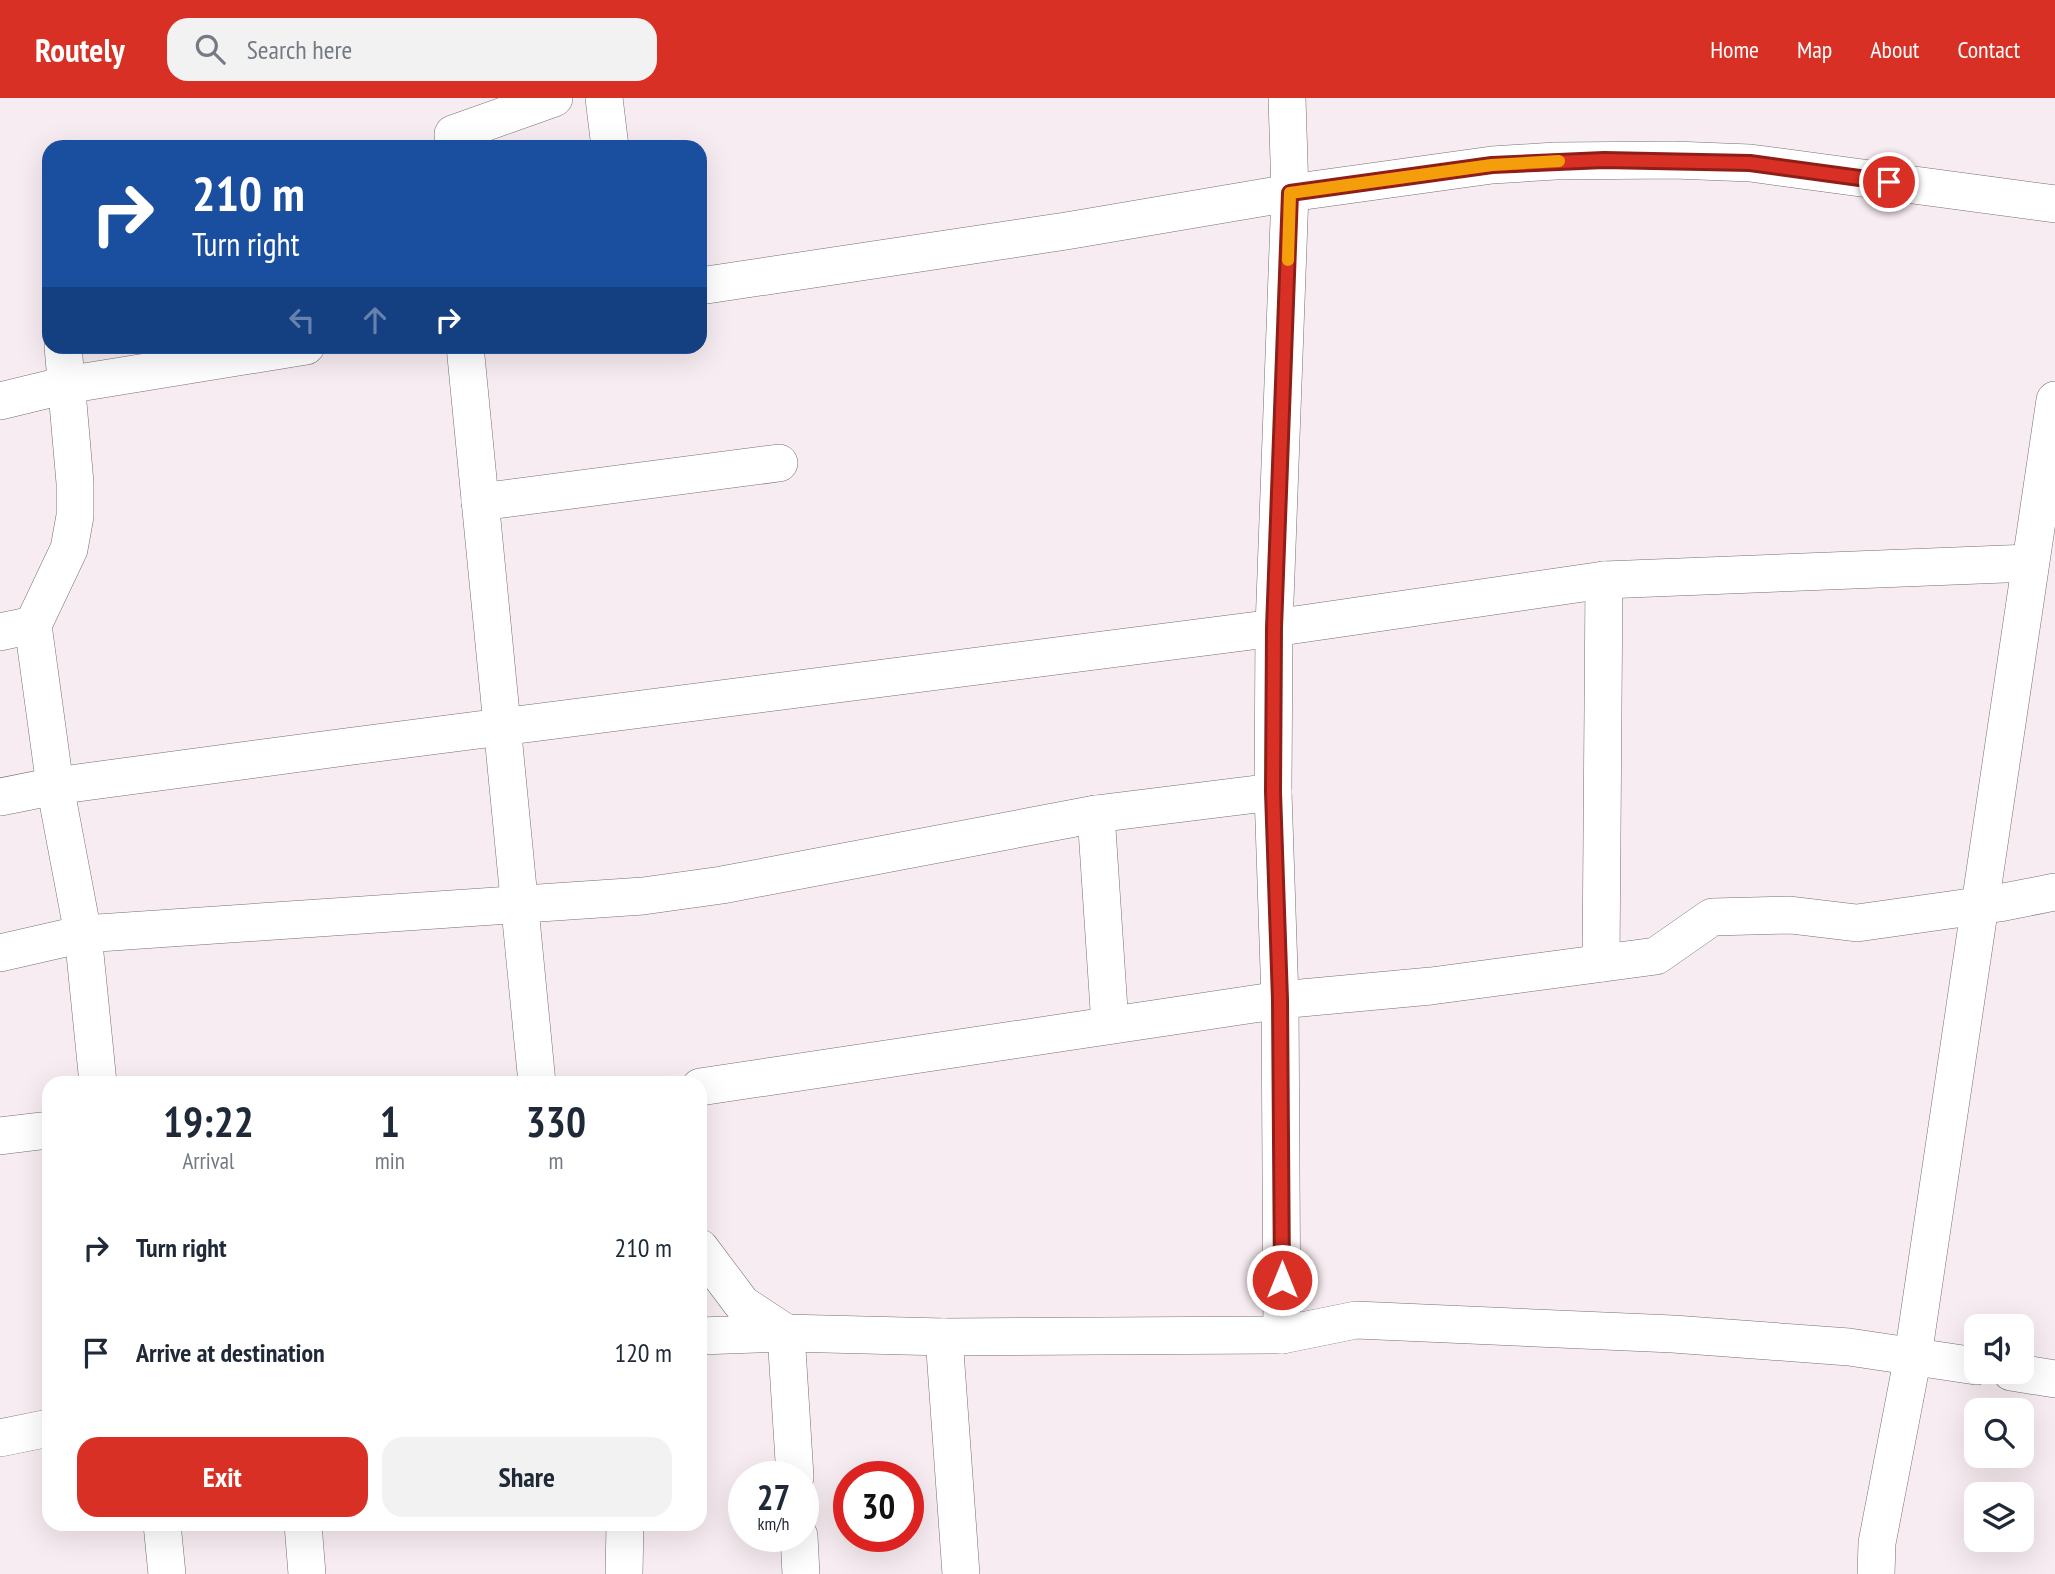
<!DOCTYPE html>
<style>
:root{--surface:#fff;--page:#f2f2f3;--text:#1f2937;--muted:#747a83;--accent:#d93025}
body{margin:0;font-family:"PT Sans Narrow",sans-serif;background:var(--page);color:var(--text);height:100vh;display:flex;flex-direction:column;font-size:26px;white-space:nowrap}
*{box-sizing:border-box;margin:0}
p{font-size:23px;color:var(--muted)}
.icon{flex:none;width:38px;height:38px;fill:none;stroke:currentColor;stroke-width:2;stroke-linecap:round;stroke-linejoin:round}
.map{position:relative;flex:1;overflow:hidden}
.details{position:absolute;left:42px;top:978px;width:665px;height:455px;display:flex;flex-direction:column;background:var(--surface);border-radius:21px;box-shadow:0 7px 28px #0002}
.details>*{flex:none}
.hud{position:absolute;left:42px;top:42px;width:665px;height:214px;border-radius:21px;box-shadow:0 7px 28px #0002;background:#1a4fa0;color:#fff;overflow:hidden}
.fabs{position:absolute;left:1964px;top:1216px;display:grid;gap:14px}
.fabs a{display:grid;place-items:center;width:70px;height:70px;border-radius:14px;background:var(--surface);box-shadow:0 7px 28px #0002;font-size:35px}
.speed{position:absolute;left:728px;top:1363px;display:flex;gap:14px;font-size:35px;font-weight:700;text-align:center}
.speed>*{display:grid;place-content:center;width:91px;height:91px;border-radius:50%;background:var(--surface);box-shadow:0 7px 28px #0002;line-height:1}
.speed small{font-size:18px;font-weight:400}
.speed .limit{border:10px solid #d22;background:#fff;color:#111}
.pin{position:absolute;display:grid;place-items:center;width:60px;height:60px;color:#fff;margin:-30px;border:4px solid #fff;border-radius:50%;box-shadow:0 2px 7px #0007}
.me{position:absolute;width:77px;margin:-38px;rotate:0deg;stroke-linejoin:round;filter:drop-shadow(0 0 5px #0008)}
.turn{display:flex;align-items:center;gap:24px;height:147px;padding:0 35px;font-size:32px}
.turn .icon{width:91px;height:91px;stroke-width:2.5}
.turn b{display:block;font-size:49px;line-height:60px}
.lanes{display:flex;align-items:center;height:66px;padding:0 35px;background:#0003;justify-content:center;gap:35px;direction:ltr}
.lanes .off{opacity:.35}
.eta{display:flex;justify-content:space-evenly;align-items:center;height:119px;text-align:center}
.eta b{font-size:42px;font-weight:600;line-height:49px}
.primary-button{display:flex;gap:14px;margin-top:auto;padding:14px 35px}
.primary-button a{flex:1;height:80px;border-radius:21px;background:var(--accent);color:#fff;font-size:28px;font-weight:600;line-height:80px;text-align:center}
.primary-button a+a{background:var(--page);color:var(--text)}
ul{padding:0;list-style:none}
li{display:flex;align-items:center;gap:21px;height:105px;padding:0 35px}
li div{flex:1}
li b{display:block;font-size:26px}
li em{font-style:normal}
header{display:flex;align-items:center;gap:42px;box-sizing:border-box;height:98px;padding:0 35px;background:var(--accent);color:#fff}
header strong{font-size:33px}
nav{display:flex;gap:38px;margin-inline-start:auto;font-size:24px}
.search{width:490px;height:63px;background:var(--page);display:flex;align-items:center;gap:18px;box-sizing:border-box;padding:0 24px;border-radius:21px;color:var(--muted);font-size:26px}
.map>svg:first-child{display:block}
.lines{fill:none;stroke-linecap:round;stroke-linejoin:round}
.minor-casing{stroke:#776e72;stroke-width:38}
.minor{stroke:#fff;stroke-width:37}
.route-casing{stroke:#8d1f18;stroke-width:18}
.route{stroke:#d93025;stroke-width:12}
.slow{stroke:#f59e0b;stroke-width:12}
</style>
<header>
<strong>Routely</strong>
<div class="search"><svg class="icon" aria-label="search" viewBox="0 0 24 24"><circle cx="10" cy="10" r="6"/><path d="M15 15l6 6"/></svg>Search here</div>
<nav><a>Home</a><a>Map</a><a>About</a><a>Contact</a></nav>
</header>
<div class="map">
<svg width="2055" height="1476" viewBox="0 0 2055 1476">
<rect width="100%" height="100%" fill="#f7ecf1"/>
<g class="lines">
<!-- minor casing -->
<g class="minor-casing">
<g id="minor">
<path d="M604,0L610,49"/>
<path d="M454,49L453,36L554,0"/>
<path d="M700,188L1066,133L1290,95L1492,67L1555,63L1674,62L1750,65L2055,106"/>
<path d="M63,248L75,385V418L69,451L33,527L55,688L83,836L98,985"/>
<path d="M465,248L537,985"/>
<path d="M0,303L66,287L306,248"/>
<path d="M480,404L779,365"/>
<path d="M0,534L33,527"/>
<path d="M0,699L55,688L353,648L1274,530L1604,482L2030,465"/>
<path d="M1096,716L1110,927"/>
<path d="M0,855L83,836L643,798L722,787L1096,716L1273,694"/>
<path d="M1601,865L1604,482"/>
<path d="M700,989L1280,902L1431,888L1656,858L1712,819L1790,817L1857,825L1999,805L2055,794"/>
<path d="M0,1038L49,1032"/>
<path d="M700,1150L742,1206L786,1235L795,1379"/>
<path d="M1282,1237L1280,902L1273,694L1274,530L1290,95L1287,0"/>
<path d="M700,1238L786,1235L944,1239L1282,1237L1356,1222L1673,1236L1849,1249L1976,1268"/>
<path d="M944,1239L961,1476"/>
<path d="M2011,1274L2055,1281"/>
<path d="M0,1340L49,1330"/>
<path d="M162,1426L167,1476"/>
<path d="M303,1426L307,1476"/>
<path d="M799,1438L801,1476"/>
<path d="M624,1476L625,1426"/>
<path d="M1876,1476L1877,1445L1913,1258L2055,302"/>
</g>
</g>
<!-- minor -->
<use href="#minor" class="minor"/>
</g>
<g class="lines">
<!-- route casing -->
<g class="route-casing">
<path id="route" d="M1282,1182L1280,902L1273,694L1274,530L1290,95L1492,67L1604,62L1750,65L1889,84"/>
</g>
<!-- route -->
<use href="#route" class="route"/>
<!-- slow -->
<path class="slow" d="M1288,162L1290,95L1492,67L1559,63"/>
</g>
</svg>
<div class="fabs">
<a><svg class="icon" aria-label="sound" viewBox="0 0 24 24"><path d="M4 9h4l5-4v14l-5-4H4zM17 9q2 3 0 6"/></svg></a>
<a><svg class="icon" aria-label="search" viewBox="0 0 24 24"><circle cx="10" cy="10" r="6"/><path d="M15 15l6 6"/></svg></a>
<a><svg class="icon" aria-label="layers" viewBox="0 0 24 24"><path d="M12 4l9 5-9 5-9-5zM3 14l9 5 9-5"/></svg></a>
</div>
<div class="speed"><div>27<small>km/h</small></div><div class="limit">30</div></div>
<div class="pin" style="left:1889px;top:84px;background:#d93025"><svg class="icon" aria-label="arrive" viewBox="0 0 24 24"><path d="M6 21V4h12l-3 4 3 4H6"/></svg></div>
<svg class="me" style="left:1282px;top:1182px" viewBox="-20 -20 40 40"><circle r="17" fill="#d93025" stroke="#fff" stroke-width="3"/><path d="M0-11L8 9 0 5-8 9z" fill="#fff"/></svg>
<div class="hud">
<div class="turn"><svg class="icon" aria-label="right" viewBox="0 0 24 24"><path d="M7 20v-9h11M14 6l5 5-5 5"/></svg><div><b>210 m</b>Turn right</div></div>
<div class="lanes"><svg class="icon off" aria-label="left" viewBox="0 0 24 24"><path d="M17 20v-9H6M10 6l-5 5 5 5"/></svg><svg class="icon off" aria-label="ahead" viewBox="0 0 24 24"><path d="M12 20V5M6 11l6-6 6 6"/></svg><svg class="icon" aria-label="right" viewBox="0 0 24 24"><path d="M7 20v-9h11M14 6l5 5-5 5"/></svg></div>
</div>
<section class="details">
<div class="eta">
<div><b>19:22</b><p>Arrival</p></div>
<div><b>1</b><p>min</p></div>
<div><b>330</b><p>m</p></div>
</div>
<ul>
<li><svg class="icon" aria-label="right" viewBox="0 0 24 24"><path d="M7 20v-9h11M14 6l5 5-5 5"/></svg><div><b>Turn right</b></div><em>210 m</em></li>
<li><svg class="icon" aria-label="arrive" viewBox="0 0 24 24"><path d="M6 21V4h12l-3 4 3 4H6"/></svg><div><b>Arrive at destination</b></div><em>120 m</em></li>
</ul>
<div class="primary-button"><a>Exit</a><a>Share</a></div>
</section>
</div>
